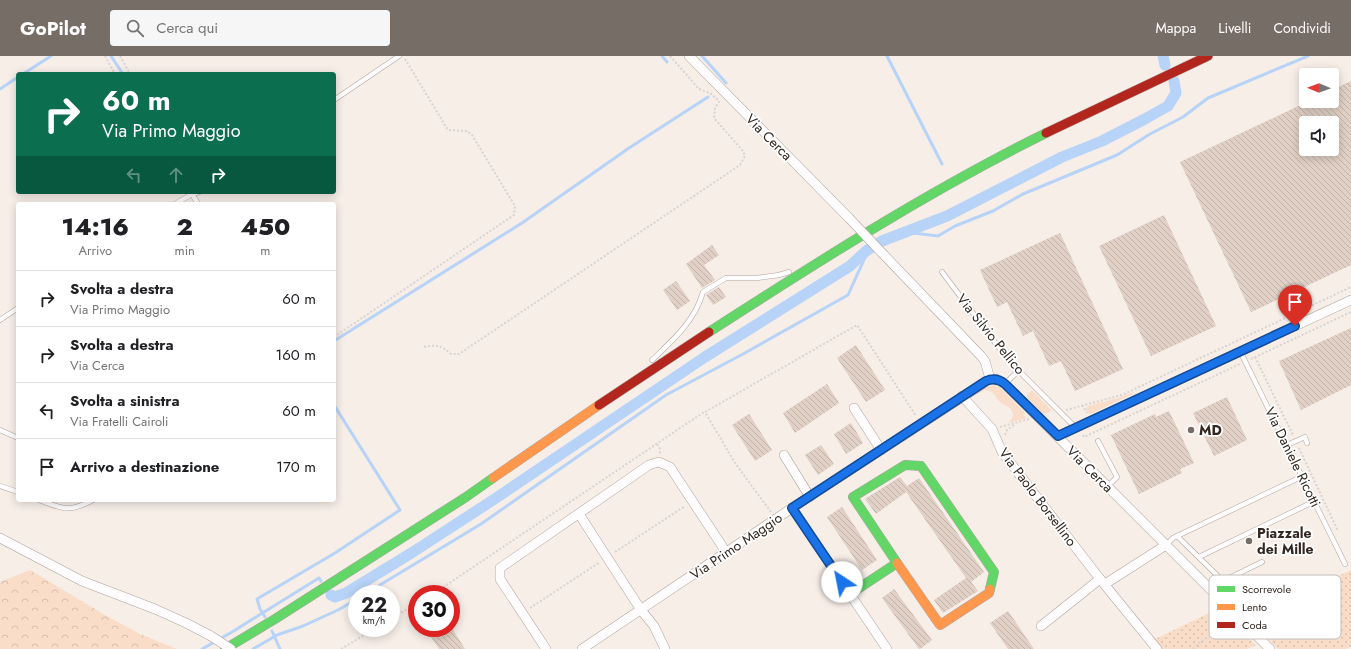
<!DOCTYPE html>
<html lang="it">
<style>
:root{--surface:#fff;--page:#f6f6f6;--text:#202124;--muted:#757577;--line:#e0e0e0;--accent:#776d67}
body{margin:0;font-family:Jost,sans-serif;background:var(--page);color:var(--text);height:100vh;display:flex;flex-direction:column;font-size:15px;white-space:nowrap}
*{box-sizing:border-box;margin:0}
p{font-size:13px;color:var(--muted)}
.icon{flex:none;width:22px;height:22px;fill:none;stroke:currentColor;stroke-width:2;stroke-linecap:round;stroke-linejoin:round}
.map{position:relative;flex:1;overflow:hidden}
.drawer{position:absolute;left:16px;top:146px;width:320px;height:300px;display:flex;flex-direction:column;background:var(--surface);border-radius:4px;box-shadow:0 2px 10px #0003}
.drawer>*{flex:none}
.guide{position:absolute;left:16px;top:16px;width:320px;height:122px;border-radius:4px;box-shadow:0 2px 10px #0003;background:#0b6e4f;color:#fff;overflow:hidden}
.needle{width:26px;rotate:271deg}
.controls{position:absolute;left:1299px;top:12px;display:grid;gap:8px}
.controls a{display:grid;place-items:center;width:40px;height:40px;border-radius:4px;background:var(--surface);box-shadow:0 2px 10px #0003;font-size:20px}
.speed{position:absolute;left:348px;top:529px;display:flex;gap:8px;font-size:20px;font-weight:700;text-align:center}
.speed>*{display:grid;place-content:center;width:52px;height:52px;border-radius:50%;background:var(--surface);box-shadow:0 2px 10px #0003;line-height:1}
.speed small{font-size:10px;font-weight:400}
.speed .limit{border:6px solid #d22;background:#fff;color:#111}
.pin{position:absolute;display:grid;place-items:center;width:34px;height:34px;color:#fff;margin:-41px -17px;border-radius:50% 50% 50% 0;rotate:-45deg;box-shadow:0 0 4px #0007}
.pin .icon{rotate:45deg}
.me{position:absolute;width:44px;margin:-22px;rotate:326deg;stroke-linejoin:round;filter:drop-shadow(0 0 3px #0008)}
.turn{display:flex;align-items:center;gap:14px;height:84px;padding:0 20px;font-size:18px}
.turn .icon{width:52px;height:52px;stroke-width:2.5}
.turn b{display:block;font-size:28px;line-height:34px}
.lanes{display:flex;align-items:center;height:38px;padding:0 20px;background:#0003;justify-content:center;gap:20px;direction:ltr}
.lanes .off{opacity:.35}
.eta{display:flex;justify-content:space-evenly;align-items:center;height:68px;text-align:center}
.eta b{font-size:24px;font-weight:800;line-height:28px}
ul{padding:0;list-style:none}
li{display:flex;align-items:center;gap:12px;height:56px;padding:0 20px;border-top:1px solid var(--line)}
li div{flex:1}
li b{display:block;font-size:15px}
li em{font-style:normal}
header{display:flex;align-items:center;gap:24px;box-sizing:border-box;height:56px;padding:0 20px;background:var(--accent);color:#fff}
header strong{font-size:19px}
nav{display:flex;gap:22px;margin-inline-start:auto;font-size:14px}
.search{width:280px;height:36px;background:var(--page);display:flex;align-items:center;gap:10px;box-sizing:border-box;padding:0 14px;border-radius:4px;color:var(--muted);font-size:15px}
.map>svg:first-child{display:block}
.green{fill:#faddc8}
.forest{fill:url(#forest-crowns)}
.park{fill:url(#park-dots)}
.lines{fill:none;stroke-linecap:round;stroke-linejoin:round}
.stream{stroke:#b7d3f7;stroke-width:3}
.canal{stroke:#b7d3f7;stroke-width:11}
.building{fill:url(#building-back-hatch);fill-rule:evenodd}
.lane-casing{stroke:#aea6a0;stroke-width:5.5}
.street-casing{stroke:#aea6a0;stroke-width:10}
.fast-casing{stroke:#aea6a0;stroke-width:10}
.slow-casing{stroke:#aea6a0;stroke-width:10}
.jam-casing{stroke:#aea6a0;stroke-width:10}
.path{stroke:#d7d4d2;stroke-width:2;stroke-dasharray:2 2;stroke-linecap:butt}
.lane{stroke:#fefcfc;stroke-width:4.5}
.street{stroke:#fefcfc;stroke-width:9}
.fast{stroke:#63d668;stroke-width:9}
.slow{stroke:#ff974d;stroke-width:9}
.jam{stroke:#b3261e;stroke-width:9}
.street-bridge-casing{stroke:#aea6a0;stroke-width:10;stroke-linecap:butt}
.street-bridge{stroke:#fefcfc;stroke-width:9}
.route-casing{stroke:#114b97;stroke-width:10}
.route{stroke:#1a73e8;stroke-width:7}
.poi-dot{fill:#776d67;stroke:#fff;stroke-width:1.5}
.labels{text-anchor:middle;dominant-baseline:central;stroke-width:3.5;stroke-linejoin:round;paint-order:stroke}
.street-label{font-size:14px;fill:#322821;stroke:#fff}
.poi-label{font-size:14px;font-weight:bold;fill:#322821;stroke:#fff;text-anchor:start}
.key{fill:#fff;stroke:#c2bebc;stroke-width:1}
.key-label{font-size:11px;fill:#322821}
</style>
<header>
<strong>GoPilot</strong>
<div class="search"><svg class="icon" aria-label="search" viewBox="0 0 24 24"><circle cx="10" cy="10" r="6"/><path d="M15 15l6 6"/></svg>Cerca qui</div>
<nav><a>Mappa</a><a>Livelli</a><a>Condividi</a></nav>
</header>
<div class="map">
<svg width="1351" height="593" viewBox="0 0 1351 593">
<defs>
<pattern id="forest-crowns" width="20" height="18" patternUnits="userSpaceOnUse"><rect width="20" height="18" fill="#faddc8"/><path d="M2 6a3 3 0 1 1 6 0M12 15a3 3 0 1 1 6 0" fill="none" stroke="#d7beac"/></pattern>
<pattern id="park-dots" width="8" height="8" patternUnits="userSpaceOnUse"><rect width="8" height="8" fill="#faddc8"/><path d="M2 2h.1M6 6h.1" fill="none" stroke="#d7beac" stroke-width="1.8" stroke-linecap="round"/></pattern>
<pattern id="building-back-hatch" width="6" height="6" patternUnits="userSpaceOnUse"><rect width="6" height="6" fill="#e0d0c5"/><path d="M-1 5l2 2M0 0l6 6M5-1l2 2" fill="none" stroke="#c1b3a9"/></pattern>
</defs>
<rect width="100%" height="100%" fill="#f7eee8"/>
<!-- green -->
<g class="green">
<path d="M994,329L1001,332L1025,357L1023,359L1027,362L1008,367L1013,361C1013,349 1005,352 998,344C996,341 994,338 992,336L985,334L978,338C981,333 988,330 994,329Z"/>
<path d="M1032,334L1052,355L1043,358L1027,342V339Z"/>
<path d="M1134,336L1133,338L1090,358H1089L1086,353L1088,350L1118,342Z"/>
</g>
<!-- forest -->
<path class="forest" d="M30,514L105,559L140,578L177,593H0V526Z"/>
<!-- park -->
<g class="park">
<path d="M1351,514V590L1346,593H1278L1248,562Z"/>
<path d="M1218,553L1256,589L1247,593H1162L1155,583Z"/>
</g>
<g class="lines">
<!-- stream -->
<g class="stream">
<path d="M111,0L123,18"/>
<path d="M662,0L667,6"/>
<path d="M702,0L726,27"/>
<path d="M887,0L942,108"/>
<path d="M23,18L51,0"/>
<path d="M0,33L18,21"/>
<path d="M334,285L522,167L629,92L708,41"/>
<path d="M365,538L481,468L666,339L743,298L848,239L867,197L887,186L913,177L938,180L955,170L993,155L1023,138L1117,99L1150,78L1183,61L1208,42L1308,0"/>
<path d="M265,561L260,553L257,543L335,497L400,454L334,349"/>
<path d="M272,575L280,593"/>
<path d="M202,593L232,576L319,522L321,525"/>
<path d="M253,593L277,579L303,570L338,554L357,543"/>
</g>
<!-- canal -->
<g class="canal">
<path d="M1163,0L1165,9"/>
<path d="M331,539L335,541L346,537L413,496L490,446L705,301L850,210L866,195L882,185L947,160L1062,101L1102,85L1143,64L1168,50L1176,37L1174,25"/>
</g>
</g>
<!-- building -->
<g class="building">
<path d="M1351,25V209L1251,256L1180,106L1309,45H1332V34ZM1306,67H1332V93H1306Z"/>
<path d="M1164,159L1216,270L1151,300L1099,190Z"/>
<path d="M1060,177L1123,313L1075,335L1061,305L1049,310L1033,275L1023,280L1007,246L997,251L980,214Z"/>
<path d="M712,189L719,199L704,209L715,224L702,232L686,208Z"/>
<path d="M676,225L690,245L677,254L663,234Z"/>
<path d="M719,231L726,241L713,249L706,239Z"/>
<path d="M1351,272V329L1301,354L1279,305Z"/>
<path d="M856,289L885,334L866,346L837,302Z"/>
<path d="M827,328L839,347L795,377L783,357Z"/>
<path d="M1227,341L1247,384L1214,400L1193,357Z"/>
<path d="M1169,355L1194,407L1180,413L1182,417L1139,438L1111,379L1155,358L1156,361Z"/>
<path d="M749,358L772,394L755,405L732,369Z"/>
<path d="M851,367L863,387L846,398L834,378Z"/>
<path d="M821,389L834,408L818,419L805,399Z"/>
<path d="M900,421L907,430L919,422L984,516L971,526L978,535L943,557L934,544L966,522L906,436L876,458L865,443Z"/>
<path d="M842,451L877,504L862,514L827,461Z"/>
<path d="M894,533L932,584L920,593H919L882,542Z"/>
<path d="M1008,555L1034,593H1008L990,567Z"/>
<path d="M425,572H452L465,593H439Z"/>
</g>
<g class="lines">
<!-- lane casing -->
<g class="lane-casing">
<g id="lane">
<path d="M334,44L399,0"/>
<path d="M175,148L192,138"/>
<path d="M198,148L192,138L199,136"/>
<path d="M942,216L1009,305L1076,372"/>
<path d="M0,264L18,252"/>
<path d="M1240,295L1345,508"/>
<path d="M652,304C673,284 695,265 703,236L726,222H757L779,219L789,216"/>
<path d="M1005,328L1019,314"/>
<path d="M0,374L18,382"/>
<path d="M1098,385L1117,421L1108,430"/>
<path d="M1287,389L1305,381L1307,387"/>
<path d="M0,430L18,436"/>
<path d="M39,444C64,453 68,457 93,444"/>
<path d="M1177,480L1223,525"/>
<path d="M1166,489L1173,482L1303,420"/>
<path d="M1199,501L1315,445"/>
<path d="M1211,534L1223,525L1262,506"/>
</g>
</g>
<!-- street casing -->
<g class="street-casing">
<g id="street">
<path d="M689,0L849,162"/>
<path d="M884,199L981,300L985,305L990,323"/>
<path d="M990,323H996L1005,328L1270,593"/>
<path d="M962,340L992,373L1002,396L1100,523L1157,593"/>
<path d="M854,352L881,394"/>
<path d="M1058,380L1351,244"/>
<path d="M784,399L810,441"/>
<path d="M792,452L887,593"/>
<path d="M579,458L641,554L654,570L665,593"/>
<path d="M0,482L82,525L155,553L186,567L211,580"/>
<path d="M1105,528L1166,489"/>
<path d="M1041,570L1100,523"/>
<path d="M546,593L500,523V512L649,409L659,406L670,411L726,496"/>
<path d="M582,593L792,452L990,323"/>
</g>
</g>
<!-- fast casing -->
<g class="fast-casing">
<g id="fast">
<path d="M709,276C819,205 929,135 1046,77"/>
<path d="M850,538L897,507L853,441L905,409L921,410L994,516L990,533"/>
<path d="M225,593L275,563L466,441L493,422"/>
</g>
</g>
<!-- slow casing -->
<g class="slow-casing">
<g id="slow">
<path d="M493,422L599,349"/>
<path d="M897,507L940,569L989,537L990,533"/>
</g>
</g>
<!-- jam casing -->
<g class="jam-casing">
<g id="jam">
<path d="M1046,77L1208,0"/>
<path d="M599,349L709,276"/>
</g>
</g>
<!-- path -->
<g class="path">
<path d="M105,0L115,18"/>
<path d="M120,0L130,18"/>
<path d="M670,0L699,33L710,37L718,44"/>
<path d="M334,281L514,159L515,150L472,79L467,75L448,74L405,3"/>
<path d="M424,291C437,288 442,290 451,298H459L740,109L745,100L743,95L714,62L715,52L720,44"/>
<path d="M1255,301L1293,379"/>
<path d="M1251,303L1351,256"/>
<path d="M1082,349L1087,357"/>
<path d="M1066,354L1122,339L1351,231"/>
<path d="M1000,371L1029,363"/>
<path d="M1005,379L1007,374L1015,368"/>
<path d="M1083,379L1084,381L1240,308"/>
<path d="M657,388L660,393V398"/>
<path d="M1299,392L1338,475"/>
<path d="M771,456L735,407L705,356L857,269L916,360"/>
<path d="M615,496L685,450"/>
<path d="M433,538L704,356"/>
<path d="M530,552L600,506"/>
<path d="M391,563L417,547"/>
<path d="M341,593L376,572"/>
<path d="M1193,593C1204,580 1220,576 1235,570"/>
</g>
<!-- lane -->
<use href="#lane" class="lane"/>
<!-- street -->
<use href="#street" class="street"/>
<!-- fast -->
<use href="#fast" class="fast"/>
<!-- slow -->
<use href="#slow" class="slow"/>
<!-- jam -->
<use href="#jam" class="jam"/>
<!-- street-bridge casing -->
<g class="street-bridge-casing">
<g id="street-bridge">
<path d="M849,162L884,199"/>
<path d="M211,580L231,593"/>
</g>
</g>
<!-- street-bridge -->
<use href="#street-bridge" class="street-bridge"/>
</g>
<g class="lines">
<!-- route casing -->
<g class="route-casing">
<path id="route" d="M842,526L792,452L986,325C993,322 999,323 1005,328L1058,380L1295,270"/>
</g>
<!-- route -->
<use href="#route" class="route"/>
</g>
<!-- markers -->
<g class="poi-dot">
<circle cx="1191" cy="374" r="4"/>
<circle cx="1249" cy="485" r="4"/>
</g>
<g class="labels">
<!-- street labels -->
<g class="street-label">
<text transform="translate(769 81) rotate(45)">Via Cerca</text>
<text transform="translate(991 278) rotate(51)">Via Silvio Pellico</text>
<text transform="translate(1293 401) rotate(64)">Via Daniele Ricotti</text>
<text transform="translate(1090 413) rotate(45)">Via Cerca</text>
<text transform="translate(1038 441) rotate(53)">Via Paolo Borsellino</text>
<text transform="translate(736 490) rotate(-34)">Via Primo Maggio</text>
</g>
<!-- poi labels -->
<g class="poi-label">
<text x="1199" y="374">MD</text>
<text x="1257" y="477">Piazzale<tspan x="1257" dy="16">dei Mille</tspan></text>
</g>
</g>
<!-- legend -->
<rect x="1209" y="519" width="132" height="64" rx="6" class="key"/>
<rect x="1217" y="530" width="18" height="6" fill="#63d668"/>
<rect x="1217" y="548" width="18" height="6" fill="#ff974d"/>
<rect x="1217" y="566" width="18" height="6" fill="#b3261e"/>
<g class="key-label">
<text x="1242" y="537">Scorrevole</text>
<text x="1242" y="555">Lento</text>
<text x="1242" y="573">Coda</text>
</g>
</svg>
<div class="controls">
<a><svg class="needle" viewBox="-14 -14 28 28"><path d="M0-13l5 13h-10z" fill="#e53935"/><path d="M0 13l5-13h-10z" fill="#757577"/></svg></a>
<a><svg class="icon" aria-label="sound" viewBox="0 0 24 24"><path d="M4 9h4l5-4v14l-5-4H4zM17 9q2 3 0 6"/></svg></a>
</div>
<div class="speed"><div>22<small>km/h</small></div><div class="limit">30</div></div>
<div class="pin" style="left:1295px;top:270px;background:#d93025"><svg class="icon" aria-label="arrive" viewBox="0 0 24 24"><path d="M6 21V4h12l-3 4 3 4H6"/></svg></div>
<svg class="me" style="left:842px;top:526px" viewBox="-20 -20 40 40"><circle r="19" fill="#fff"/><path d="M0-13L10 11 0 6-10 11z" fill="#1a73e8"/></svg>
<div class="guide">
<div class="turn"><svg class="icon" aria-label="right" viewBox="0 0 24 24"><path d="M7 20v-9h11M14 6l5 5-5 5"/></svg><div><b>60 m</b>Via Primo Maggio</div></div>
<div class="lanes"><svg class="icon off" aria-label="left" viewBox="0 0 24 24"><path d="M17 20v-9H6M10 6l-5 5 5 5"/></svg><svg class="icon off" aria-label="ahead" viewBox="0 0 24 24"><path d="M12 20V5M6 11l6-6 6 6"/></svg><svg class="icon" aria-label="right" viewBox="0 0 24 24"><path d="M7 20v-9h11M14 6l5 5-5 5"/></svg></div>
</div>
<section class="drawer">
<div class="eta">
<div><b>14:16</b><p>Arrivo</p></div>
<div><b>2</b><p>min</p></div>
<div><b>450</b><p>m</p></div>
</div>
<ul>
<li><svg class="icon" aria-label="right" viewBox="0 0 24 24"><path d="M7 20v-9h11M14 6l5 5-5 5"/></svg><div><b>Svolta a destra</b><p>Via Primo Maggio</p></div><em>60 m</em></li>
<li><svg class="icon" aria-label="right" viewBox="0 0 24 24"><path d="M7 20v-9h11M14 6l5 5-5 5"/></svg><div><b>Svolta a destra</b><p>Via Cerca</p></div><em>160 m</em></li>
<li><svg class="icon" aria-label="left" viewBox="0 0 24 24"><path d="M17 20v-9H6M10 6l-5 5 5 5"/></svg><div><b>Svolta a sinistra</b><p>Via Fratelli Cairoli</p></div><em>60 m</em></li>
<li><svg class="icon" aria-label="arrive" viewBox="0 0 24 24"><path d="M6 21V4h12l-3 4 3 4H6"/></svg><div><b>Arrivo a destinazione</b></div><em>170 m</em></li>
</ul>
</section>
</div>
